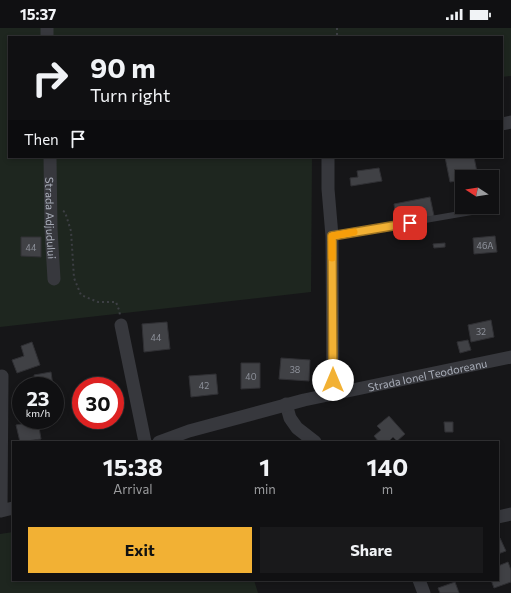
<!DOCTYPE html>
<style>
:root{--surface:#101012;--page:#19191b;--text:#f1f3f6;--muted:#9c9d9f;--line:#303032;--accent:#f2b134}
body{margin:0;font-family:Commissioner,sans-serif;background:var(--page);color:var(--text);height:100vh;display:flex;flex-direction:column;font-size:15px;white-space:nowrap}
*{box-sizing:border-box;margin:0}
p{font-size:13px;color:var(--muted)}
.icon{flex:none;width:22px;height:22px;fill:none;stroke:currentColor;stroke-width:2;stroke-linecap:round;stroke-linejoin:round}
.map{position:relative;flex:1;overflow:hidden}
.side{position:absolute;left:12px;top:413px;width:487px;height:140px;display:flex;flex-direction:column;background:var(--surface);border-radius:0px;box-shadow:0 2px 6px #0003,0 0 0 1px var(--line)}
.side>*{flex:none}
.banner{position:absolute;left:8px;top:8px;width:495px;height:122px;border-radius:0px;box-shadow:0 2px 6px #0003,0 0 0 1px var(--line);background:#101012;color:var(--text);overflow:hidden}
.needle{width:26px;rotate:282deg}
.tools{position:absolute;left:455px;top:142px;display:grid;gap:8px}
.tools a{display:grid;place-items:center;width:44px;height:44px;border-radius:0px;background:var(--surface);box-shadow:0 2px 6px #0003,0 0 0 1px var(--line);font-size:20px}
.speed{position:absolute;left:12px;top:349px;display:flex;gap:8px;font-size:20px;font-weight:700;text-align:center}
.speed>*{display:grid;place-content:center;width:52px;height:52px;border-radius:50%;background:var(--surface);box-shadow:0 2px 6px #0003,0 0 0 1px var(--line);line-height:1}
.speed small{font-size:10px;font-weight:400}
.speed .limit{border:6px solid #d22;background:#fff;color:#111}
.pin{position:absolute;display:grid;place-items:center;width:34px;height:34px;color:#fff;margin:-17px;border-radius:8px;box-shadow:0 2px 6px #0006}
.me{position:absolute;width:44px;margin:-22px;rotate:0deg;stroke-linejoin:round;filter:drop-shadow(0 0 3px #0008)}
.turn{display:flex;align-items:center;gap:14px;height:84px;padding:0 16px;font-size:18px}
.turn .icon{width:52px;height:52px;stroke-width:2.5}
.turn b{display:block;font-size:28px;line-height:34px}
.then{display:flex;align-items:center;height:38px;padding:0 16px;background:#0003;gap:8px;font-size:15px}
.eta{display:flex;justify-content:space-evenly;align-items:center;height:68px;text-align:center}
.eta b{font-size:24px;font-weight:700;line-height:28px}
.button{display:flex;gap:8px;margin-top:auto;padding:8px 16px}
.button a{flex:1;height:46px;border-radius:0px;background:var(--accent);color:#111;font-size:16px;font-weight:700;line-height:46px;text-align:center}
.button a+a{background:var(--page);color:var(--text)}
.status{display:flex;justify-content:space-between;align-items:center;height:28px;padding:0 20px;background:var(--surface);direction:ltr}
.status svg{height:11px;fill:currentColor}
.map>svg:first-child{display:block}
.green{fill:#1e261f}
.building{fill:#404145;stroke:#303034}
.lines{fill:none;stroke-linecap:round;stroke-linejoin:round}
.path{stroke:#3d3f44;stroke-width:2;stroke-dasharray:2 3;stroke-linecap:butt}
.service{stroke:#37383d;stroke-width:6}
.minor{stroke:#37383d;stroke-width:13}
.route-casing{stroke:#9d7322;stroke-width:10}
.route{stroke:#f2b134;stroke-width:7}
.slow{stroke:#f59e0b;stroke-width:7}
.labels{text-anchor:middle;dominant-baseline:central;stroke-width:4;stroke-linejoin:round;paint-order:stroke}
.number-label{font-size:9px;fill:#8e929b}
.street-label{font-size:11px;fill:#a8adb8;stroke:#111113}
</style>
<div class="status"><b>15:37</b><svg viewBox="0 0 49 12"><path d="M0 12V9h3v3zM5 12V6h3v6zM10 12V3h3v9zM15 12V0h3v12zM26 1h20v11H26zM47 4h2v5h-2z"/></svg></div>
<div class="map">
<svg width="511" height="565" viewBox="0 0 511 565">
<rect width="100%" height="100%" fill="#161618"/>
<!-- green -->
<g class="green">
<path d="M0,0H511V48L502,49V9H9V129H312L311,264L0,299Z"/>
<path d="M13,504V552H254L258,565H0V506Z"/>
</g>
<!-- building -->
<g class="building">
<path d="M445,129H474L478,149H462V152L450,154Z"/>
<path d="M379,140L382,153L351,158L350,150L358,149L357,143Z"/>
<path d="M462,163V179H482L457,183L455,164Z"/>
<path d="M430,169L434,188L397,195L394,176Z"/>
<path d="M495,208L497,224L474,226L473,210Z"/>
<path d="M21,209H41V229L21,228Z"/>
<path d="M445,215V219L434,220L433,216Z"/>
<path d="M491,292L494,309L471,314L468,297Z"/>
<path d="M167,294L170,321L144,324L142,296Z"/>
<path d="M468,312L471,322L460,325L457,314Z"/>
<path d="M32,314L40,337L17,345L12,332L24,328L21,318Z"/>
<path d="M281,330L310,332L309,353L279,351Z"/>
<path d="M241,335H260V360L241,361Z"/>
<path d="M51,344L53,358H36L34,347Z"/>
<path d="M216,346L218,366L191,369L189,348Z"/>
<path d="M55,364H56L61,383L55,384Z"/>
<path d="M389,388L405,406L397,413L393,409L388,414H379L374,408L381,402L377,398Z"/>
<path d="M38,393L41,411L20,414L16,397Z"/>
<path d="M444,394H453V404H445Z"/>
<path d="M500,510L506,523L498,526V511Z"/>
<path d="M508,534L511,542V554L494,560L491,552H498V538Z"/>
<path d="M455,554L459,565H440L438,560Z"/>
</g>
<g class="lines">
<!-- path -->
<g class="path">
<path d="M337,0V9"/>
<path d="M63,183L65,184L71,203L74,250L81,267L98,274H116L119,282L120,287"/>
</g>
<!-- service -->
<path class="service" d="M332,208L489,181"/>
<!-- minor -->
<g class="minor">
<path d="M47,0V9"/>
<path d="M502,96L511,94"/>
<path id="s1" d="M50,129L51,201L54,251"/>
<path d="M328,129V161L332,208L333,365"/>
<path d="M121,297L145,414"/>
<path d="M2,348L1,483L13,480"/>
<path d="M286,376L290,390L297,400L315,414"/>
<path id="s2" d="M159,414L189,403L304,372L511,329"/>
<path d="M498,489L511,486"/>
<path d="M419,552L424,565"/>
</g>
</g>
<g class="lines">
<!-- route casing -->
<g class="route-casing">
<path id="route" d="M333,352L332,208L410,195"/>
</g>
<!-- route -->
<use href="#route" class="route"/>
<!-- slow -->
<path class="slow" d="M332,230V208L354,204"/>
</g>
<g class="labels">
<!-- number labels -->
<g class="number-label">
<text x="485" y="217">46A</text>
<text x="31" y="219">44</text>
<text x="481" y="303">32</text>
<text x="156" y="309">44</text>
<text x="295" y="341">38</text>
<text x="251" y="348">40</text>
<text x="204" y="357">42</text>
</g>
<!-- street labels -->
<g class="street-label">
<text stroke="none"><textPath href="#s1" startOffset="61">Strada Adjudului</textPath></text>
<text stroke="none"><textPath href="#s2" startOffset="277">Strada Ionel Teodoreanu</textPath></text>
</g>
</g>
</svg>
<div class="tools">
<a><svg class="needle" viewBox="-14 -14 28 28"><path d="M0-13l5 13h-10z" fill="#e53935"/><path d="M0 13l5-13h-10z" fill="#9c9d9f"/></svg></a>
</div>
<div class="speed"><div>23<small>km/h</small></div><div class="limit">30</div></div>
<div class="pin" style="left:410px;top:195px;background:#d93025"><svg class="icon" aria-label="arrive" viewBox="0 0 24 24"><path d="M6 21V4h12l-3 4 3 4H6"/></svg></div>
<svg class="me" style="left:333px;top:352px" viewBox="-20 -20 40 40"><circle r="19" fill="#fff"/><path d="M0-13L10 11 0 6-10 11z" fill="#f2b134"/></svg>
<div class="banner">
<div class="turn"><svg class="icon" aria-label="right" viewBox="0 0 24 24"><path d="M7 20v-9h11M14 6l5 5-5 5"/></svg><div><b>90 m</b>Turn right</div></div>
<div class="then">Then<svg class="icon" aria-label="arrive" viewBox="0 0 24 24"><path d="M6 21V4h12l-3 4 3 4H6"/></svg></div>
</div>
<section class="side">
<div class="eta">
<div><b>15:38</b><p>Arrival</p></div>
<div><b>1</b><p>min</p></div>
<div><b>140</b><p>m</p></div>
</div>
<div class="button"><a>Exit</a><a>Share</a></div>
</section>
</div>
